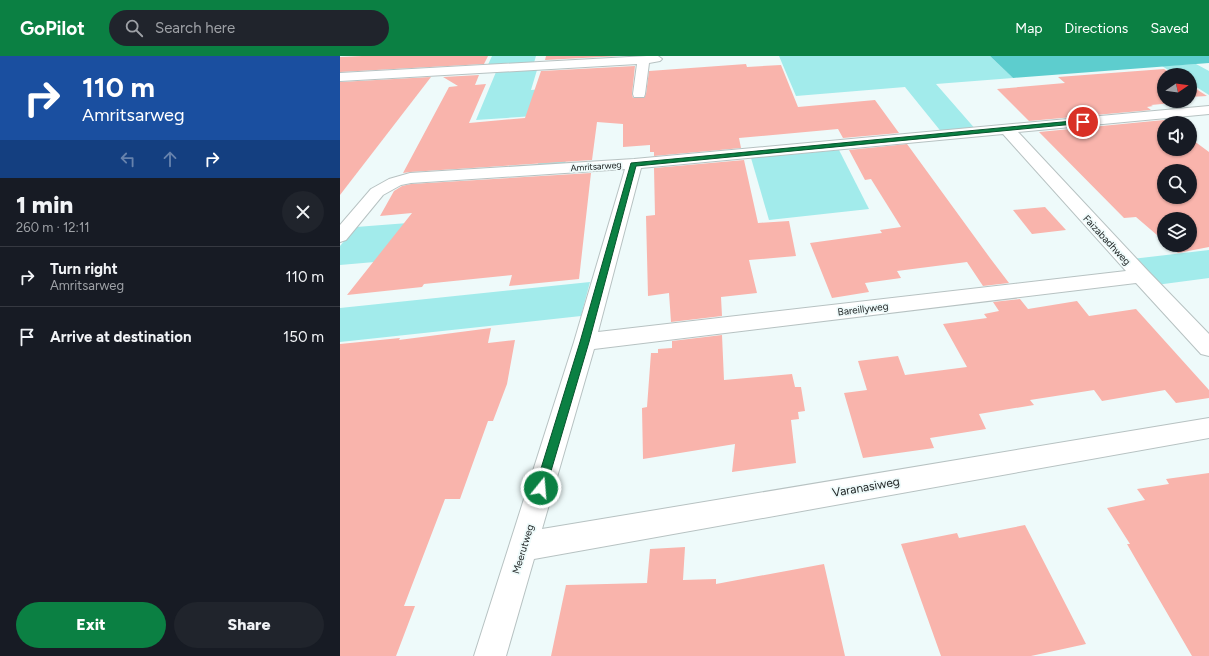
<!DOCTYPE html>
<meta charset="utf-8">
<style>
:root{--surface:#171b24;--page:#20242c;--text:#f1f3f6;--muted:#9ea1a6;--line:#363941;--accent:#0b8043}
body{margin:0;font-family:Figtree,sans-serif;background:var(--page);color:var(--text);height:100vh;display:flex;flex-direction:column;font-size:15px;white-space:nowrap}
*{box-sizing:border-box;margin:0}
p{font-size:13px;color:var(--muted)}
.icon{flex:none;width:22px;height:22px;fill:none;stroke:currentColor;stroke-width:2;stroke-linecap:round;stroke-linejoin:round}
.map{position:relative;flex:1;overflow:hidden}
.panel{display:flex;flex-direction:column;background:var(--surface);width:340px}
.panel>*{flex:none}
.guide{background:#1a4fa0;color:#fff;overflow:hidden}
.needle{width:26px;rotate:77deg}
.buttons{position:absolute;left:817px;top:12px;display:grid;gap:8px}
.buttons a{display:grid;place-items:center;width:40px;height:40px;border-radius:50%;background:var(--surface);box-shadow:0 1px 3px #0004;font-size:20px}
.pin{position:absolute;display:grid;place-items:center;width:34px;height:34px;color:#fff;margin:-17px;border:2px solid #fff;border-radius:50%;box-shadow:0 1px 4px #0007}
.me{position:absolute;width:44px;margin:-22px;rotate:17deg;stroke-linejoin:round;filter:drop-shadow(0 0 3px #0008)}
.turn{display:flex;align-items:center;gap:14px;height:84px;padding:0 16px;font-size:18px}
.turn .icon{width:52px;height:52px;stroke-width:2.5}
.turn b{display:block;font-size:28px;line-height:34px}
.lanes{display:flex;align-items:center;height:38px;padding:0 16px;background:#0003;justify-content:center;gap:20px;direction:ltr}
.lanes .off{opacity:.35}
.round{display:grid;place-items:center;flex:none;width:42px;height:42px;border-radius:21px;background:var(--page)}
.headline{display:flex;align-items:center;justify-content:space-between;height:68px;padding:0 16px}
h1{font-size:24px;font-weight:800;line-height:30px}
.button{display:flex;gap:8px;margin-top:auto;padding:8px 16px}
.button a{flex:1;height:46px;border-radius:24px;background:var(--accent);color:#fff;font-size:16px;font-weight:800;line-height:46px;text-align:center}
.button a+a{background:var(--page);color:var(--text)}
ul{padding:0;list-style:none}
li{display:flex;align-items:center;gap:12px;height:60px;padding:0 16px;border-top:1px solid var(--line)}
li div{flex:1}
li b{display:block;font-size:15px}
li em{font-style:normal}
header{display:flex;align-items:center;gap:24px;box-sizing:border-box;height:56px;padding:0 20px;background:var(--accent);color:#fff}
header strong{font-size:19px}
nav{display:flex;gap:22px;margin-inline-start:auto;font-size:14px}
.search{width:280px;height:36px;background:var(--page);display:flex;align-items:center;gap:10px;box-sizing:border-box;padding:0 14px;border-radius:22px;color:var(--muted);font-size:15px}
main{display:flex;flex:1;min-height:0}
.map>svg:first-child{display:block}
.green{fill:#a2ebeb}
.forest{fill:#5dcdce}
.building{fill:#f9b4ac;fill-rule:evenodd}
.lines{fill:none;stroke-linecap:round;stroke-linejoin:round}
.street-casing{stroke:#b7c2c2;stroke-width:2}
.street{fill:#fff;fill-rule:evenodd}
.route{fill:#0b8043;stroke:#07532c}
.labels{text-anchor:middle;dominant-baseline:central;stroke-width:3.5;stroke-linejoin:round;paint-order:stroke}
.far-street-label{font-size:9px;fill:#1c2121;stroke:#eefafa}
.street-label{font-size:10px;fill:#1c2121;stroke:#eefafa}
.near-street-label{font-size:12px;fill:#1c2121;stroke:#eefafa}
</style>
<header>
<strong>GoPilot</strong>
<div class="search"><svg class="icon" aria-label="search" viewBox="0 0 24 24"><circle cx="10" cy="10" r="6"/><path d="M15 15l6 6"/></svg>Search here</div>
<nav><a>Map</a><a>Directions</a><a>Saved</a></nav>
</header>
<main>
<section class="panel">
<div class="guide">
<div class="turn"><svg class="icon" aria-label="right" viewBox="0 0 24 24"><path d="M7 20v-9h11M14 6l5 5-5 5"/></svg><div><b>110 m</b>Amritsarweg</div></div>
<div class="lanes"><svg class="icon off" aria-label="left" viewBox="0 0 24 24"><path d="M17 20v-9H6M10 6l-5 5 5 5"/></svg><svg class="icon off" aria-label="ahead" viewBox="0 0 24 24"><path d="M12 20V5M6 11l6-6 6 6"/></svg><svg class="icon" aria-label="right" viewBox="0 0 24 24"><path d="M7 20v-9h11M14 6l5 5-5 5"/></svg></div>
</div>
<div class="headline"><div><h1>1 min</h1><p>260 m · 12:11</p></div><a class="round"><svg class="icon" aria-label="close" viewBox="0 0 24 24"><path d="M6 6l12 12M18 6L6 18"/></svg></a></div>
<ul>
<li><svg class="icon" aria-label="right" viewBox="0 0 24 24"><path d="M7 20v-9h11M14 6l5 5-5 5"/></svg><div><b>Turn right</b><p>Amritsarweg</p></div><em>110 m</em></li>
<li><svg class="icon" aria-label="arrive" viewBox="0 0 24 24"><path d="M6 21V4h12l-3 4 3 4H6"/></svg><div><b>Arrive at destination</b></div><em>150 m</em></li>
</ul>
<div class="button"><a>Exit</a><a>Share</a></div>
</section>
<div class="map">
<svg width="869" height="600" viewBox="0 0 869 600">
<rect width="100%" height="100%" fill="#eefafa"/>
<!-- green -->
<g class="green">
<path d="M152,0H196L193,10L146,13Z"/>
<path d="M439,0H650L673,22L596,28L637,75L603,78L565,31L456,40Z"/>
<path d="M856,8L869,15V39L850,27V19H836L822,10Z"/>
<path d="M197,14L191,34L217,32L234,57L225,109L197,112L209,59L136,64L156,16Z"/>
<path d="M499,94L529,153L429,164L411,102Z"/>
<path d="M146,161L127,198L0,209V190L16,171Z"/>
<path d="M869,194V222L816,229L792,203Z"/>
<path d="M250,226L241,260L0,286V252Z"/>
</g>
<!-- forest -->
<path class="forest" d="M650,0H869V7L673,22Z"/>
<!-- building -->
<g class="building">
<path d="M22,0H148L144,8L0,16V1Z"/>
<path d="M206,0H280L205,4Z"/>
<path d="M406,8L407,11L441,9L458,51L535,44L559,77L503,82L498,73L399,82L401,92L314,100V96H310V89L283,91V68L257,66L252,104L70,116L63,117L109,31L118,30L103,21L139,19L135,29L146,28L129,67L185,62L201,15L295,10L292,38L293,42H304L306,38L309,15Z"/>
<path d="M824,13L834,19H824V45L844,46L811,49L813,50L807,51L811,54L689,65L657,33L725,27L718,21Z"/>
<path d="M91,21L0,139V26Z"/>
<path d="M850,29L867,40L850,41Z"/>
<path d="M824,64L829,67H824V93H850V82L869,96V191L838,197L829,189H850V163H824V185L796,161L784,162L699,76ZM824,115H850V141H824Z"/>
<path d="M567,88L650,202L669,227L643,230L627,206L557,215L561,222L525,227L529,236L492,242L470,187L542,177L540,174L561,171L531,123L525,124L509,94Z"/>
<path d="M404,104L418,167L449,165L456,200L409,204L417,237L381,241L382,260L331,266L329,237L308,240L306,160L315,159L314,112Z"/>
<path d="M251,117L239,223L169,230L172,219L84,228L82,231L7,239L72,157L40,160L54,135L62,130L71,128Z"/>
<path d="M705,151L726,174L692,178L673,154Z"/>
<path d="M680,243L688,253L737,245L749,260L796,253L869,334V342L836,347L825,334L762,345L754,334L690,344L694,349L639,358L646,373L590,382L594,392L523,402L504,337L527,334L518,305L558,300L565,319L627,311L603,268L647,262L644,258L659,255L653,246Z"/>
<path d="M151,272L148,287L175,284L167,328L153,365H148L120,443H105L64,550H75L56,600H0V288L60,282L59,284Z"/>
<path d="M382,279L384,324L452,318L455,331H461L465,355L458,356L459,363L451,364L456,407L392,416L395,388L303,403L302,352L307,351L311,297H318V293L332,292V285Z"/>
<path d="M869,417V600H852L787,488H790L767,452L805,444L797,433L829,428L826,423Z"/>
<path d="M685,469L746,588L691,600H601L561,488L617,477L619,482Z"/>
<path d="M345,491L343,524L376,523V528L484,508L505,600H211L226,529L307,527L310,493Z"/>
</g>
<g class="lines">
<!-- street casing -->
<g class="street-casing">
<g id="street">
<path d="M307,0H318L322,3L320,5L309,7L305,38L304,41H294L293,38L297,8L0,25V17Z"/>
<path d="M869,50V58L678,76L808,215L869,278V300L861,298L796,227L254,293L202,473L869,362V382L194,503L166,600H134L234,286L285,113L71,127L61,129L43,139L6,184L0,186V169L31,133L49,123L70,117L294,103ZM663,78L786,215L258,276L301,112Z"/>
</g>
</g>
<!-- street -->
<use href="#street" class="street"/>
</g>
<!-- route -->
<path class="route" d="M743,64L746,66L745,67L296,110L249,286L206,432L205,436L201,438L197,436L195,432L240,286L291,107Z"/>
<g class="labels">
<!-- far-street labels -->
<g class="far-street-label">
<text transform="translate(256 110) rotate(-4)">Amritsarweg</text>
</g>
<!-- street labels -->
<g class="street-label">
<text transform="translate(767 184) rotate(47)">Faizabadhweg</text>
<text transform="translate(523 253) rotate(-7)">Bareillyweg</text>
<text transform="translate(183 493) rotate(-73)">Meerutweg</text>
</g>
<!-- near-street labels -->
<g class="near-street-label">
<text transform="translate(526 431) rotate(-10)">Varanasiweg</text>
</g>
</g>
</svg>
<div class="buttons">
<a><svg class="needle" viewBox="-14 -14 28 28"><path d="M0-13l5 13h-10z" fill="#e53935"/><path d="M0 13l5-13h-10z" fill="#9ea1a6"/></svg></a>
<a><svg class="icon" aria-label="sound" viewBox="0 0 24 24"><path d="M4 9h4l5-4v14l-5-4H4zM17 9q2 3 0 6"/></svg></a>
<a><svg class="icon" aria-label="search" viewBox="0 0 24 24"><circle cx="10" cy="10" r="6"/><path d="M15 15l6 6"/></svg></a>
<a><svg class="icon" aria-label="layers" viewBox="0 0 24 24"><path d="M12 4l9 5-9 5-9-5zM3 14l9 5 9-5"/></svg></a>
</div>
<div class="pin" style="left:743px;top:66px;background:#d93025"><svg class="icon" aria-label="arrive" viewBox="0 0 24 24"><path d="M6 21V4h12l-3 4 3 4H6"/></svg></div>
<svg class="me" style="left:201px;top:432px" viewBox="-20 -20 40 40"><circle r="17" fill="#0b8043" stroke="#fff" stroke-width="3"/><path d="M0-11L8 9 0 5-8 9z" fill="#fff"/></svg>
</div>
</main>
